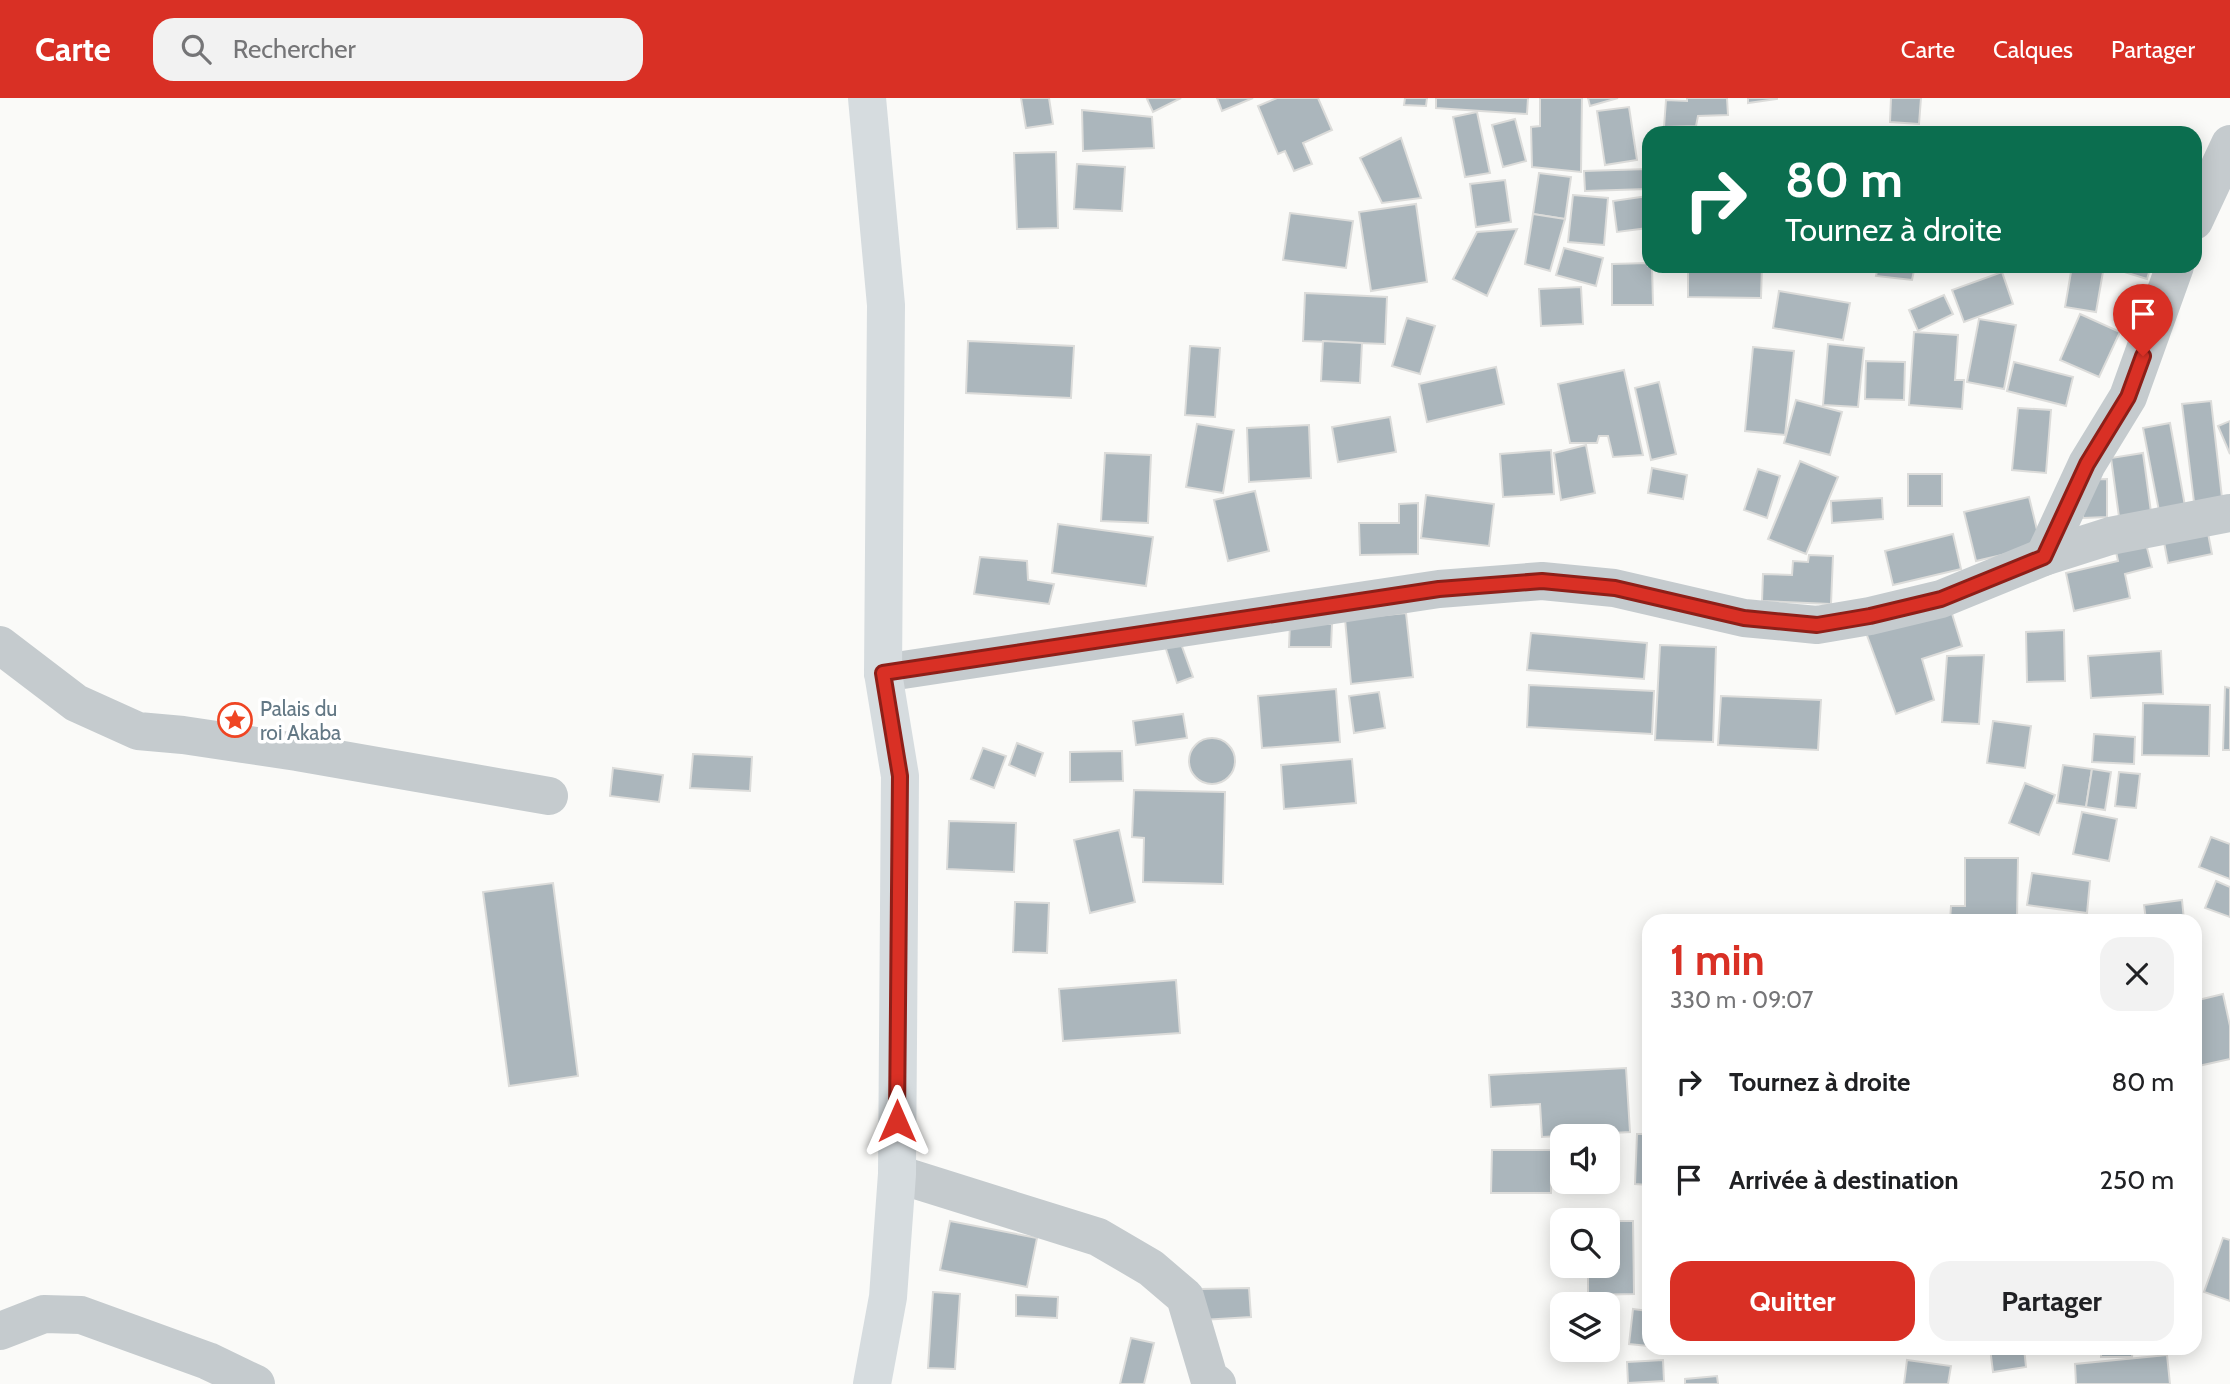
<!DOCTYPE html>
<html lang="fr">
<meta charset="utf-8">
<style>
:root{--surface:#fff;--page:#f2f2f2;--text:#202124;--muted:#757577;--accent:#d93025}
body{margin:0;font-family:Cabin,sans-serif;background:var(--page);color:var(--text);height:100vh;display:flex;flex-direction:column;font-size:26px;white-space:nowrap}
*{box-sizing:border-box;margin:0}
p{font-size:23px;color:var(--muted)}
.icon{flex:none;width:38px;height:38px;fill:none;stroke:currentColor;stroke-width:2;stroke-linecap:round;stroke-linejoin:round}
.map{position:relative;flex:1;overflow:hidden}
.panel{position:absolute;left:1642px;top:816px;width:560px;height:441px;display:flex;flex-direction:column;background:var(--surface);border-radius:21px;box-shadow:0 4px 18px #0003}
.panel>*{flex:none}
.top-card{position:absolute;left:1642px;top:28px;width:560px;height:147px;border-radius:21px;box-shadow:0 4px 18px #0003;background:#0b6e4f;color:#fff;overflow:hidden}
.fabs{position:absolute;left:1550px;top:1026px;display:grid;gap:14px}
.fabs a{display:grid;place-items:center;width:70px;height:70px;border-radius:14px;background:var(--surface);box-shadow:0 4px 18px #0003;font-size:35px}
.pin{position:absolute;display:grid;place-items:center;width:60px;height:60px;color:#fff;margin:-72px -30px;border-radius:50% 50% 50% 0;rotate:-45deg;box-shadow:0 0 7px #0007}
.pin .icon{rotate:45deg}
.me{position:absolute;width:77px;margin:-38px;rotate:0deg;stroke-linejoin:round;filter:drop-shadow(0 0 5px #0008)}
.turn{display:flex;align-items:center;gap:24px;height:147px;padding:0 28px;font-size:32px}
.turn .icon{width:91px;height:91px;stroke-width:2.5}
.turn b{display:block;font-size:49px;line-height:60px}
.round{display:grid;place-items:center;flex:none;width:74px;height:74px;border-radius:21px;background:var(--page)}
.summary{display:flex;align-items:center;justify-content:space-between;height:119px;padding:0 28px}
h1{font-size:42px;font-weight:800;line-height:52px;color:var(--accent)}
.action{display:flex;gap:14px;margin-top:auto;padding:14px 28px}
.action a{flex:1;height:80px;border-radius:21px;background:var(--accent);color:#fff;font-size:28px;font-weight:800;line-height:80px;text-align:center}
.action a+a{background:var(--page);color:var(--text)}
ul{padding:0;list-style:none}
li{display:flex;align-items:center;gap:21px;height:98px;padding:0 28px}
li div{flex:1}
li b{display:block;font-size:26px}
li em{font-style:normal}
header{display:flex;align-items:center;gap:42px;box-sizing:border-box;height:98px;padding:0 35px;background:var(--accent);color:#fff}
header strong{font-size:33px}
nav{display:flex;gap:38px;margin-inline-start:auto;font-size:24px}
.search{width:490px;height:63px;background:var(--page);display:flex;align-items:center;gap:18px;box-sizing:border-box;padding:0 24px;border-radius:21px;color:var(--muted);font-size:26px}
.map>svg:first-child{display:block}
.building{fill:#abb6bc;stroke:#dcdcda;stroke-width:2}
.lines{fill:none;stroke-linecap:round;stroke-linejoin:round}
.minor{stroke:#c5cbce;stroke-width:38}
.major{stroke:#d6dcdf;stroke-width:38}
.route-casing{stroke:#8d1f18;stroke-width:18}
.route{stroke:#d93025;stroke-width:12}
.labels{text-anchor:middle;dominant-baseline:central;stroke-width:7;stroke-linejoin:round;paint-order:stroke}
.poi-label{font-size:21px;fill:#637885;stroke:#fff;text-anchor:start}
</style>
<header>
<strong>Carte</strong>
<div class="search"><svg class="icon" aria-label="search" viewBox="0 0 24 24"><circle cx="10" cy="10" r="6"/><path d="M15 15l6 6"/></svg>Rechercher</div>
<nav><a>Carte</a><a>Calques</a><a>Partager</a></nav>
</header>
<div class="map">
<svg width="2230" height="1286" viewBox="0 0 2230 1286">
<rect width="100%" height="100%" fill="#fafaf8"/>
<!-- building -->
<g class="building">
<path d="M1021,0H1049L1053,26L1026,30Z"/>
<path d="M1149,0H1181L1153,14L1147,1Z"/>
<path d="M1217,0H1253L1222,13Z"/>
<path d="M1277,0H1318L1332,32L1303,45L1312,66L1294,73L1285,53L1278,56L1258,8Z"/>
<path d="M1405,0H1427L1426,8L1404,7Z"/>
<path d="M1436,0H1528L1527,16L1436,10Z"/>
<path d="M1540,0H1582L1581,74L1532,69L1531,29L1540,28Z"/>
<path d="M1588,0H1618L1590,8Z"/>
<path d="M1687,0H1727L1728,17L1698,18L1696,28L1664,29L1666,2L1687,3Z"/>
<path d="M1748,0H1777V1L1748,5Z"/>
<path d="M1891,0H1921L1919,26L1890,24Z"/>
<path d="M1629,9L1637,62L1605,67L1597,13Z"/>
<path d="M1082,12L1152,19L1154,50L1083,53Z"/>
<path d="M1477,14L1490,75L1465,79L1453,19Z"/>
<path d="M1515,21L1526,63L1503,69L1492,27Z"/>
<path d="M1401,40L1421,100L1382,105L1360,60Z"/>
<path d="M1056,54L1058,130L1017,131L1014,55Z"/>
<path d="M1077,66L1125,69L1122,113L1074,111Z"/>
<path d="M1648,71V91L1585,93L1584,73Z"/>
<path d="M1539,75L1571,79L1565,121L1533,116Z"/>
<path d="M1505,82L1511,124L1476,129L1470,86Z"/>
<path d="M1573,97L1608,100L1604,147L1568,144Z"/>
<path d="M1648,98V130L1617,134L1613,103Z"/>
<path d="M1416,106L1427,184L1371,193L1359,114Z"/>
<path d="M1290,115L1353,123L1346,170L1283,162Z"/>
<path d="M1533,116L1565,121L1550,173L1525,166Z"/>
<path d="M1517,131L1487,198L1453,181L1477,134Z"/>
<path d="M1564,150L1603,160L1596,188L1556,177Z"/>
<path d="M1648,165V168H1652L1653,207H1612V166Z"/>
<path d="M1688,168H1762L1761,200L1688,199Z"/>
<path d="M1878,168H1915L1912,182L1876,178Z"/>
<path d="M2072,168H2104L2096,214L2065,209Z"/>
<path d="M2105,168H2151L2147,181Z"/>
<path d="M2002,174L2013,206L1964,224L1952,192Z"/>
<path d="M1581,189L1583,226L1541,228L1539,191Z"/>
<path d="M1779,193L1850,205L1843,242L1773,230Z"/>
<path d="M1305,195L1387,199L1385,246L1303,243Z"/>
<path d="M1944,197L1953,216L1918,233L1909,212Z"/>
<path d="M2080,216L2120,234L2099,279L2060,262Z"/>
<path d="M1407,220L1435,228L1420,276L1392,268Z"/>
<path d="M1979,221L2016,227L2004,291L1967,284Z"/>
<path d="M1914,234L1958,237L1955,282H1964L1962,311L1909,307Z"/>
<path d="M968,243L1074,248L1071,300L966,295Z"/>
<path d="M1323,243L1362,245L1360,285L1321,283Z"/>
<path d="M1828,246L1864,250L1858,309L1823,307Z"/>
<path d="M1190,248L1220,250L1215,319L1185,317Z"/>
<path d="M1753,249L1794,253L1785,337L1745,333Z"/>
<path d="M1866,263L1905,264L1904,302L1865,301Z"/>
<path d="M2014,264L2073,279L2066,308L2007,293Z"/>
<path d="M1496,269L1504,306L1427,324L1419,286Z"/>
<path d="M1624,272L1643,357L1613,359L1608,338H1599L1597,345H1570L1558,286Z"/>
<path d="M1659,284L1676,356L1651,362L1635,290Z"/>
<path d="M1796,302L1842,314L1830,357L1784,345Z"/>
<path d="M2211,303L2222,400L2194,404L2182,306Z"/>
<path d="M2018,310L2051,312L2046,375L2012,372Z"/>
<path d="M1390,319L1396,354L1338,364L1332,329Z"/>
<path d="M2230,323V356L2218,328Z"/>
<path d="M2170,325L2185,408L2159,413L2143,330Z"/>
<path d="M1197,326L1234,332L1223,395L1186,389Z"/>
<path d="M1309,327L1311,380L1249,384L1247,330Z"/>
<path d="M1586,347L1595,395L1561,402L1554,355Z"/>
<path d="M1551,352L1554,396L1503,399L1500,356Z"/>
<path d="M1105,355L1151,357L1148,425L1101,423Z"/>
<path d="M2143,355L2151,414L2119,419L2111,360Z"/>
<path d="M1800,363L1838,379L1806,456L1768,441Z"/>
<path d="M1652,370L1687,377L1683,401L1648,395Z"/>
<path d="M1758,371L1780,378L1767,420L1744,412Z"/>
<rect x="1908" y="376" width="34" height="32"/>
<path d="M2107,381V419L2083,420L2082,382Z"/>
<path d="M1255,393L1269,453L1228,463L1214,402Z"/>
<path d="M1426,397L1494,406L1489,448L1421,440Z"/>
<path d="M2029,399L2041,448L1976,463L1964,414Z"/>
<path d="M1882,400L1883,421L1832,425L1831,403Z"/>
<path d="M1418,405V456L1360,457L1359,425H1399V406Z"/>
<path d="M1058,426L1153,439L1146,488L1052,475Z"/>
<path d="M2207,430L2212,456L2168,465L2163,439Z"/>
<path d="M1953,436L1961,471L1893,487L1885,453Z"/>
<path d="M2145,442L2152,469L2125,476L2130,500L2074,513L2066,475L2118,463L2115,449Z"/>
<path d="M1809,457L1833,458L1831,506L1762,503L1763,476L1792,477L1793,463L1808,464Z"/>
<path d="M980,459L1027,463L1028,482L1054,486L1049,506L974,496Z"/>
<path d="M1949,506L1962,548L1922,561L1934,602L1896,616L1865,532Z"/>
<path d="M1406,515L1413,579L1351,586L1345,521Z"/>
<path d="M1290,525L1332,526L1331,549H1289Z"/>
<path d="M2064,532L2065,583L2027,584L2026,534Z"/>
<path d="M1531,535L1647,545L1644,581L1527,572Z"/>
<path d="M1180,543L1193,579L1177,585L1165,548Z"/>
<path d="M1660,547L1716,549L1713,644L1655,642Z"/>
<path d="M2161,553L2163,596L2091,600L2088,558Z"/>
<path d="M1984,557L1979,626L1942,624L1947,558Z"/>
<path d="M1529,587L1654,593L1652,636L1527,629Z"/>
<path d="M2225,589L2230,590V652H2223Z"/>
<path d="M1336,591L1340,644L1262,650L1258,598Z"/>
<path d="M1379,594L1385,630L1354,635L1349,598Z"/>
<path d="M1721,598L1821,602L1818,652L1718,647Z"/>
<path d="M2143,605L2210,607L2209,658L2142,657Z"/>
<path d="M1183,616L1187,640L1136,647L1133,623Z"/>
<path d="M1993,623L2031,628L2025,670L1987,665Z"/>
<path d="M2094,636L2135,639L2134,666L2092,664Z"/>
<circle cx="1212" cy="663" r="23"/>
<path d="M1017,645L1043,655L1035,678L1009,667Z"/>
<path d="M983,650L1006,658L994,690L971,681Z"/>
<path d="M1122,653L1123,683L1070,684V654Z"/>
<path d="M693,656L752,659L750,693L690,690Z"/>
<path d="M1352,661L1356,705L1284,711L1281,667Z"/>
<path d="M2063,667L2092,671L2086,709L2057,705Z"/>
<path d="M613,670L663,677L659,704L610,698Z"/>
<path d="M2092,671L2111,674L2105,712L2086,709Z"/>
<path d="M2119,674L2140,676L2136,710L2115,708Z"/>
<path d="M2025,685L2055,697L2039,737L2009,725Z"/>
<path d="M1134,692L1225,694L1223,786L1143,784L1144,740L1132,739Z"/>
<path d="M2082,714L2117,721L2109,763L2073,756Z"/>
<path d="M949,723L1016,725L1014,774L947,771Z"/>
<path d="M1119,732L1135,804L1090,815L1074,742Z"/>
<path d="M2211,739L2230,746V781L2199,769Z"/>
<path d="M1965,760H2018L2017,822H1950L1951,808H1965Z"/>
<path d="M2032,775L2090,783L2087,815L2027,807Z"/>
<path d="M2216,783L2230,789V819L2205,810Z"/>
<path d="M553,785L578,978L509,988L483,794Z"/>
<path d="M2182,802L2184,822H2146L2144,807Z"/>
<path d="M1015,804L1049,805L1047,855L1013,854Z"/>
<path d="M1176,882L1180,935L1063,943L1059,891Z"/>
<path d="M2223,896L2230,928V961L2194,969V903Z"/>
<path d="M1626,970L1630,1034L1542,1039L1540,1006L1491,1009L1489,977Z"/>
<path d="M1637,1036H1648V1087L1635,1086Z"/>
<path d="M1492,1052H1551V1095H1491Z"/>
<path d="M950,1123L1037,1140L1027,1189L940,1172Z"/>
<path d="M1608,1123H1633L1634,1196L1588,1197V1167H1608Z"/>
<path d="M2223,1140L2230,1142V1203L2204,1194Z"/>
<path d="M1249,1190L1251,1219L1202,1222L1201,1191Z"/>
<path d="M933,1194L960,1196L955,1271L928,1270Z"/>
<path d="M1016,1197L1058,1199L1057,1220L1016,1218Z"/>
<path d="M1633,1211L1648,1213V1248L1629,1246Z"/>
<path d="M1131,1240L1154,1245L1144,1286H1120Z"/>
<path d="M1657,1250H1700L1699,1254Z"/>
<path d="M1990,1250H2024L2026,1269L1993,1274Z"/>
<path d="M2101,1250H2133L2132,1259H2101Z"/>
<path d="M2167,1257L2170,1286H2076L2075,1266Z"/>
<path d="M1663,1262L1664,1283L1628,1285L1627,1264Z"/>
<path d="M1907,1262L1951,1268L1948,1286H1904Z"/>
<path d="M1717,1278L1718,1286H1685V1281Z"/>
</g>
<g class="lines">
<!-- minor -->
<g class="minor">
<path d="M2194,123L2230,46"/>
<path d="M2044,459L2087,366L2128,299L2175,168"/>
<path d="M0,547L76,605L138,633L183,637L297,654L549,698"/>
<path d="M883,575L1439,491L1542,483L1614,490L1744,520L1817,527L1870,518L1941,501L2044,459L2110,438L2230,415"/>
<path d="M897,1076L1098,1139L1151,1170L1185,1199L1209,1280L1217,1286"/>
<path d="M0,1233L44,1216L81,1217L208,1263L256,1286"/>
</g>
<!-- major -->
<path class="major" d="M867,0L886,207L883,575L900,678L897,1076L888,1199L872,1286"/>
</g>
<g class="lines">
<!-- route casing -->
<g class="route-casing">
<path id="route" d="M897,1023L900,678L883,575L1439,491L1542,483L1615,490L1744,520L1817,527L1870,518L1941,501L2044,459L2087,366L2128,299L2143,258"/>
</g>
<!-- route -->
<use href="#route" class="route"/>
</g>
<!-- icons -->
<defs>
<g id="sight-ring" transform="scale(1.75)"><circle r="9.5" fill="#fff" stroke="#ef4523" stroke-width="1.5"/><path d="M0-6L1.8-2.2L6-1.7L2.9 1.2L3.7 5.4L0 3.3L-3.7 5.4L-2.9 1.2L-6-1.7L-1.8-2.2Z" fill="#ef4523"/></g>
</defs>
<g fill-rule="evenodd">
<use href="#sight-ring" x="235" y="622"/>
</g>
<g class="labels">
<!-- poi labels -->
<g class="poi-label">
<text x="260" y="610">Palais du<tspan x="260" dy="24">roi Akaba</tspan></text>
</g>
</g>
</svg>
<div class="fabs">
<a><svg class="icon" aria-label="sound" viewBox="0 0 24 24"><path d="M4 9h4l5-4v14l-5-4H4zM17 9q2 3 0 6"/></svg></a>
<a><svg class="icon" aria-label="search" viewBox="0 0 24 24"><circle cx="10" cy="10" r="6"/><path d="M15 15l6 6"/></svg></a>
<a><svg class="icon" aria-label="layers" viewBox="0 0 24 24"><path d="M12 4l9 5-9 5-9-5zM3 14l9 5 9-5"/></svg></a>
</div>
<div class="pin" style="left:2143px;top:258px;background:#d93025"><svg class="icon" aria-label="arrive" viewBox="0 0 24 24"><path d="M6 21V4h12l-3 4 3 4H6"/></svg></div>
<svg class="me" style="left:897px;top:1023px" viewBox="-20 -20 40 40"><path d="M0-17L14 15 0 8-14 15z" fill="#d93025" stroke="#fff" stroke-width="4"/></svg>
<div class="top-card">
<div class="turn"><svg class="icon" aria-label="right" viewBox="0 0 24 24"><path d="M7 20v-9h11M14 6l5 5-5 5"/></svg><div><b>80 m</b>Tournez à droite</div></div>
</div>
<section class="panel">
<div class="summary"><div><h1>1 min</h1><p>330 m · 09:07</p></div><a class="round"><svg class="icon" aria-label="close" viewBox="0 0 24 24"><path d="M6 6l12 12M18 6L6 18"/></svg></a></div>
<ul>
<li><svg class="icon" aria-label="right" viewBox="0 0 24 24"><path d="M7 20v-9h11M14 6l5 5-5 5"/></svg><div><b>Tournez à droite</b></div><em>80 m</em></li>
<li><svg class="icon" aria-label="arrive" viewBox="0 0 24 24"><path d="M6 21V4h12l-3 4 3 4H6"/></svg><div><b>Arrivée à destination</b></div><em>250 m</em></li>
</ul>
<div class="action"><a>Quitter</a><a>Partager</a></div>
</section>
</div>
